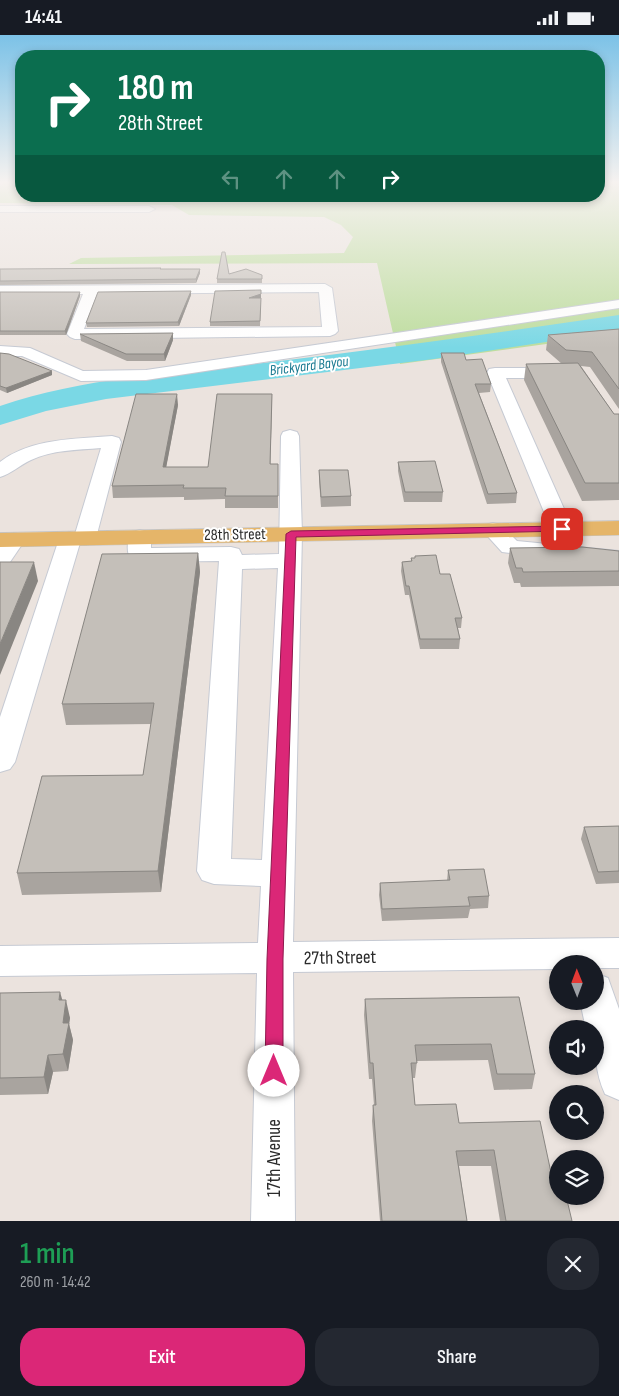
<!DOCTYPE html>
<meta charset="utf-8">
<style>
:root{--surface:#171b24;--page:#242831;--text:#f1f3f6;--muted:#9ea1a6;--accent:#db2777}
body{margin:0;font-family:"Sofia Sans Condensed",sans-serif;background:var(--page);color:var(--text);height:100vh;display:flex;flex-direction:column;font-size:19px;white-space:nowrap}
*{box-sizing:border-box;margin:0}
p{font-size:16px;color:var(--muted)}
.icon{flex:none;width:28px;height:28px;fill:none;stroke:currentColor;stroke-width:2;stroke-linecap:round;stroke-linejoin:round}
.map{position:relative;height:1186px;overflow:hidden}
.side{display:flex;flex-direction:column;background:var(--surface);flex:1}
.side>*{flex:none}
.hud{position:absolute;left:15px;top:15px;width:590px;height:152px;border-radius:20px;box-shadow:0 2px 8px #0003;background:#0b6e4f;color:#fff;overflow:hidden}
.needle{width:32px;rotate:359deg}
.tools{position:absolute;left:549px;top:920px;display:grid;gap:10px}
.tools a{display:grid;place-items:center;width:55px;height:55px;border-radius:50%;background:var(--surface);box-shadow:0 2px 8px #0003;font-size:25px}
.pin{position:absolute;display:grid;place-items:center;width:42px;height:42px;color:#fff;margin:-21px;border-radius:10px;box-shadow:0 2px 8px #0006}
.me{position:absolute;width:55px;margin:-28px;rotate:0deg;stroke-linejoin:round;filter:drop-shadow(0 0 4px #0008)}
.turn{display:flex;align-items:center;gap:18px;height:105px;padding:0 20px;font-size:22px}
.turn .icon{width:65px;height:65px;stroke-width:2.5}
.turn b{display:block;font-size:35px;line-height:42px}
.lanes{display:flex;align-items:center;height:48px;padding:0 20px;background:#0003;justify-content:center;gap:25px;direction:ltr}
.lanes .off{opacity:.35}
.round{display:grid;place-items:center;flex:none;width:52px;height:52px;border-radius:20px;background:var(--page)}
.head{display:flex;align-items:center;justify-content:space-between;height:85px;padding:0 20px}
h1{font-size:30px;font-weight:600;line-height:38px;color:#1e9e55}
.action{display:flex;gap:10px;margin-top:auto;padding:10px 20px}
.action a{flex:1;height:58px;border-radius:20px;background:var(--accent);color:#fff;font-size:20px;font-weight:600;line-height:58px;text-align:center}
.action a+a{background:var(--page);color:var(--text)}
.status{display:flex;justify-content:space-between;align-items:center;height:35px;padding:0 25px;background:var(--surface);direction:ltr}
.status svg{height:14px;fill:currentColor}
.map>svg:first-child{display:block}
.green{fill:#bedd9f}
.lines{fill:none;stroke-linecap:round;stroke-linejoin:round}
.river{fill:#7ad8e5;fill-rule:evenodd}
.minor-casing{stroke:#c6cad3;stroke-width:2}
.major-casing{stroke:#c4c4c4;stroke-width:1}
.minor{fill:#fff;fill-rule:evenodd}
.major{fill:#e5b569;fill-rule:evenodd}
.wall{fill:#a9a49f}
.shaded-wall{fill:#898682}
.building{fill:#c4bfb9;stroke:#898682}
.route{fill:#db2777;stroke:#8e194d}
.labels{text-anchor:middle;dominant-baseline:central;stroke-width:4;stroke-linejoin:round;paint-order:stroke}
.far-water-label{font-size:15px;font-style:italic;fill:#197a91;stroke:#fff}
.street-label{font-size:16px;fill:#2b2b2b;stroke:#fff}
.near-street-label{font-size:19px;fill:#2b2b2b;stroke:#fff}
</style>
<div class="status"><b>14:41</b><svg viewBox="0 0 49 12"><path d="M0 12V9h3v3zM5 12V6h3v6zM10 12V3h3v9zM15 12V0h3v12zM26 1h20v11H26zM47 4h2v5h-2z"/></svg></div>
<div class="map">
<svg width="619" height="1186" viewBox="0 0 619 1186">
<rect width="100%" height="100%" fill="#ebe3de"/>
<!-- green -->
<path class="green" d="M4,147H21V161H599V147H619V299L400,329L377,228L69,229L81,223L344,218L353,202L341,190L324,182L189,180L172,170L0,168V151Z"/>
<g class="lines">
<!-- river -->
<path class="river" d="M619,280V296L434,324L106,364L46,376L0,390V371C87,342 181,337 271,327C388,313 503,297 619,280Z"/>
<!-- minor casing -->
<g class="minor-casing">
<g id="minor">
<path d="M0,171H149L155,174L149,177H0Z"/>
<path d="M325,249L332,253L338,296L335,299L330,301L75,304L70,302L67,299L83,259H0V251ZM319,257L322,292L84,294L97,259Z"/>
<path d="M619,265V273L146,345L81,346L22,321H0V311L30,313L83,336L146,335Z"/>
<path d="M495,333H558L564,334L566,338L564,342L558,343H506L573,494L570,499L562,501L554,499L551,494L487,338L489,334Z"/>
<path d="M290,395L297,397L299,401L302,499L293,907L619,903V933H595V929H558V934L293,937L295,1186H251L257,938L0,941V911L258,908L261,851L214,849L202,845L197,836L219,526L139,527L131,525C126,517 127,505 132,497L140,495L148,497L151,502V513L231,512L239,514L242,520L279,519L281,401L283,397ZM278,533L262,825L231,824L242,534Z"/>
<path d="M112,401L119,403L121,407L96,503L93,508L85,510L80,508L15,727L10,734L0,737V682L59,504L62,499L70,497L75,499L101,413C77,415 52,415 31,425C20,430 11,439 0,442V427C31,403 75,404 112,401Z"/>
<path d="M493,488L501,490L517,506L619,516V530L502,517L482,495L485,490Z"/>
<path d="M14,498L22,500L25,505L8,530L0,532V509L6,500Z"/>
<path d="M595,938L608,943L619,974V1065L605,1059C595,1037 595,1018 595,994H586L580,966H595Z"/>
</g>
</g>
<!-- major casing -->
<g class="major-casing">
<path id="major" d="M619,486V500L0,512V498Z"/>
</g>
<!-- minor -->
<use href="#minor" class="minor"/>
<!-- major -->
<use href="#major" class="major"/>
</g>
<!-- wall -->
<g class="wall">
<path d="M0,234H200V238L196,248L0,250Z"/>
<path d="M229,239L262,240V248H217V244Z"/>
<path d="M261,255L260,291H210V287Z"/>
<path d="M0,257L80,261L66,300H0Z"/>
<path d="M191,260L179,291L87,292L86,288Z"/>
<path d="M619,294V374L590,332L581,331L614,379H619V465L582,466L524,345L526,329H562L546,315L548,300Z"/>
<path d="M173,298V305L165,326H127L81,306L80,299Z"/>
<path d="M0,318L52,340L7,358L0,355Z"/>
<path d="M441,318L466,325L491,349L490,357L479,358L517,458L516,468L487,469L441,327Z"/>
<path d="M272,359L270,429L278,440V473H225V464L184,465V462L113,463L112,451L178,370L166,432H208Z"/>
<path d="M398,427L443,457L442,467H404L398,436Z"/>
<path d="M319,435L351,461V471L321,472L319,445Z"/>
<path d="M510,513L619,516V551L521,552L520,548H514L508,528Z"/>
<path d="M198,518L200,537L161,857L22,860L17,838L143,740L151,689L66,690L62,669Z"/>
<path d="M411,523L440,539L462,583L461,593H458L460,604L459,614H420L409,560H405L401,536L402,527L411,526Z"/>
<path d="M619,791V848L596,849L581,804L584,792Z"/>
<path d="M448,835L489,861L488,873L470,874L468,883L382,886L379,860L380,848L447,846Z"/>
<path d="M0,958L62,965L70,983L69,989L73,1005L68,1036L53,1037L48,1059L0,1060Z"/>
<path d="M519,962L535,1039L532,1054L494,1055L488,1025L417,1026L415,1043H413L415,1070L459,1088L553,1147L572,1186H500L491,1131H459L467,1186H380L372,1086L373,1070H374L372,1044H369L364,980L365,964Z"/>
</g>
<!-- shaded-wall -->
<g class="shaded-wall">
<path d="M200,234V238L196,248V244Z"/>
<path d="M191,256V260L179,291L178,287Z"/>
<path d="M80,257V261L66,300L65,296Z"/>
<path d="M261,259V263H249Z"/>
<path d="M173,298V305L165,326L164,319Z"/>
<path d="M52,336V340L7,358L6,353Z"/>
<path d="M177,359L178,370L164,444L163,432Z"/>
<path d="M272,359V370L270,441V429Z"/>
<path d="M198,518L200,537L161,857L158,836Z"/>
<path d="M34,527L38,546L0,640V609Z"/>
<path d="M60,957L65,974L59,965Z"/>
<path d="M66,965L70,983L69,989L73,1005L68,1036L63,1019V988Z"/>
<path d="M48,1020L53,1037L48,1059L44,1042Z"/>
</g>
<!-- building -->
<g class="building">
<path d="M222,217H225L229,239L246,234L262,240V244H217Z"/>
<path d="M161,233L160,234H200L196,244L0,246V234Z"/>
<path d="M261,255V259L249,263H261L260,286L210,287L215,256Z"/>
<path d="M191,256L178,287L86,288L98,257Z"/>
<path d="M0,257H80L65,296H0Z"/>
<path d="M619,294V354L592,317L566,315L548,300Z"/>
<path d="M173,298L164,319H126L80,299Z"/>
<path d="M0,318L9,319L52,336L6,353L0,351Z"/>
<path d="M441,318H464L466,325L482,324L491,349H475L517,458L488,459Z"/>
<path d="M578,328L614,379H619V448H585L526,329Z"/>
<path d="M136,359H177L163,432H208L217,359H272L270,429H278V461H225L226,453H183L184,450L112,451Z"/>
<path d="M435,426L443,457H405L398,427Z"/>
<path d="M319,435H348L351,461L321,462Z"/>
<path d="M582,512L619,516V536L523,537L522,533H516L510,513Z"/>
<path d="M198,518L158,836L17,838L42,741L143,740L154,668L62,669L102,519Z"/>
<path d="M436,520L440,539H450L462,583H455L460,604H420L409,551H406L402,527L412,526L411,523H415V521Z"/>
<path d="M0,527H34L0,609Z"/>
<path d="M619,791V836L598,837L584,792Z"/>
<path d="M484,834L489,861L468,862L470,871L382,874L380,848L450,845L448,835Z"/>
<path d="M60,957L59,965H66L63,988H69L63,1019L48,1020L44,1042L0,1043V958Z"/>
<path d="M519,962L535,1039H497L491,1009L415,1010L417,1028H411L415,1070L456,1069L459,1088L540,1086L553,1147L558,1146V1161H566L572,1186H506L494,1115L456,1116L467,1186H382L373,1070H376L373,1028H370L365,964Z"/>
</g>
<!-- sky -->
<linearGradient id="sky" x2="0" y2="1"><stop stop-color="#7cc2e7"/><stop offset="0.47" stop-color="#f6f2f0"/><stop offset="1" stop-color="#f6f2f0" stop-opacity="0"/></linearGradient>
<rect width="619" height="313" fill="url(#sky)"/>
<!-- route -->
<path class="route" d="M562,491L566,492V496L296,502L283,924V1036L280,1042L274,1045L268,1042L265,1036L267,924L286,499L291,496Z"/>
<g class="labels">
<!-- far-water labels -->
<g class="far-water-label">
<text transform="translate(309 331) rotate(-7)">Brickyard Bayou</text>
</g>
<!-- street labels -->
<g class="street-label">
<text transform="translate(235 500) rotate(-1)">28th Street</text>
</g>
<!-- near-street labels -->
<g class="near-street-label">
<text transform="translate(340 923) rotate(-1)">27th Street</text>
<text transform="translate(274 1123) rotate(-90)">17th Avenue</text>
</g>
</g>
</svg>
<div class="tools">
<a><svg class="needle" viewBox="-14 -14 28 28"><path d="M0-13l5 13h-10z" fill="#e53935"/><path d="M0 13l5-13h-10z" fill="#9ea1a6"/></svg></a>
<a><svg class="icon" aria-label="sound" viewBox="0 0 24 24"><path d="M4 9h4l5-4v14l-5-4H4zM17 9q2 3 0 6"/></svg></a>
<a><svg class="icon" aria-label="search" viewBox="0 0 24 24"><circle cx="10" cy="10" r="6"/><path d="M15 15l6 6"/></svg></a>
<a><svg class="icon" aria-label="layers" viewBox="0 0 24 24"><path d="M12 4l9 5-9 5-9-5zM3 14l9 5 9-5"/></svg></a>
</div>
<div class="pin" style="left:562px;top:494px;background:#d93025"><svg class="icon" aria-label="arrive" viewBox="0 0 24 24"><path d="M6 21V4h12l-3 4 3 4H6"/></svg></div>
<svg class="me" style="left:274px;top:1036px" viewBox="-20 -20 40 40"><circle r="19" fill="#fff"/><path d="M0-13L10 11 0 6-10 11z" fill="#db2777"/></svg>
<div class="hud">
<div class="turn"><svg class="icon" aria-label="right" viewBox="0 0 24 24"><path d="M7 20v-9h11M14 6l5 5-5 5"/></svg><div><b>180 m</b>28th Street</div></div>
<div class="lanes"><svg class="icon off" aria-label="left" viewBox="0 0 24 24"><path d="M17 20v-9H6M10 6l-5 5 5 5"/></svg><svg class="icon off" aria-label="ahead" viewBox="0 0 24 24"><path d="M12 20V5M6 11l6-6 6 6"/></svg><svg class="icon off" aria-label="ahead" viewBox="0 0 24 24"><path d="M12 20V5M6 11l6-6 6 6"/></svg><svg class="icon" aria-label="right" viewBox="0 0 24 24"><path d="M7 20v-9h11M14 6l5 5-5 5"/></svg></div>
</div>
</div>
<section class="side">
<div class="head"><div><h1>1 min</h1><p>260 m · 14:42</p></div><a class="round"><svg class="icon" aria-label="close" viewBox="0 0 24 24"><path d="M6 6l12 12M18 6L6 18"/></svg></a></div>
<div class="action"><a>Exit</a><a>Share</a></div>
</section>
